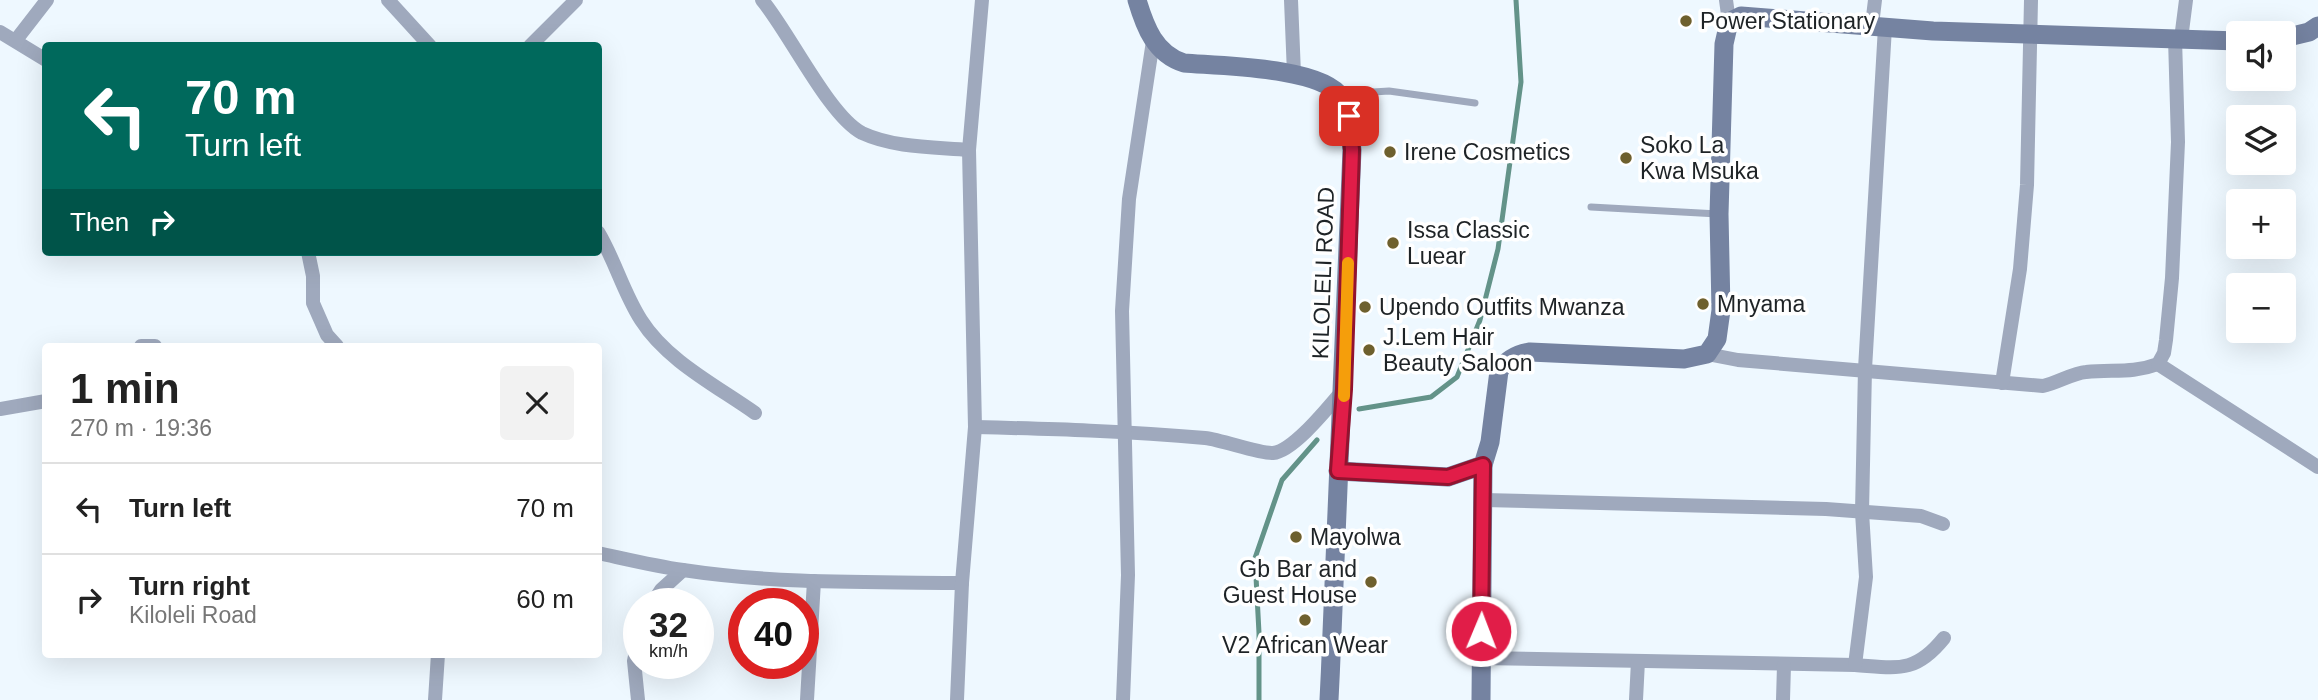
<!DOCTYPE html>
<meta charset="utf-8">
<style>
:root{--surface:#fff;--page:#f2f2f2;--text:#222;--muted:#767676;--line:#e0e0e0}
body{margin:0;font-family:Helvetica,sans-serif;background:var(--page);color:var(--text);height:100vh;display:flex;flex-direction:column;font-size:26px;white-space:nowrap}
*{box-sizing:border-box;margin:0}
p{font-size:23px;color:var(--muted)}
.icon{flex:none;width:38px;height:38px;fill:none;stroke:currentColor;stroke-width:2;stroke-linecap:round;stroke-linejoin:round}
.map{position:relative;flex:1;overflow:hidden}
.side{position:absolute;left:42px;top:343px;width:560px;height:315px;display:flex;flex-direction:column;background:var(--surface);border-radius:7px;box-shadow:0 7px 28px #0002}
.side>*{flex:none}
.hud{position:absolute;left:42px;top:42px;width:560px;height:214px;border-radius:7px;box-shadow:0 7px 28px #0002;background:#00695c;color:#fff;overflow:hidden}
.fabs{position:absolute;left:2226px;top:21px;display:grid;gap:14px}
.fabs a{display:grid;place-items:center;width:70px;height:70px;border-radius:7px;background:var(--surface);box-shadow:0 7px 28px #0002;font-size:35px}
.speed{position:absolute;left:623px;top:588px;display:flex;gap:14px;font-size:35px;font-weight:700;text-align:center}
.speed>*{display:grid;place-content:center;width:91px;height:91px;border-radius:50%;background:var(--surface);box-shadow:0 7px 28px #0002;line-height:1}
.speed small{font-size:18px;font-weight:400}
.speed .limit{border:10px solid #d22;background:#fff;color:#111}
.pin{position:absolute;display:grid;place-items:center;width:60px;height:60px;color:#fff;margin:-30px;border-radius:14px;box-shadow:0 4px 10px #0006}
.me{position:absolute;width:77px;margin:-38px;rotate:1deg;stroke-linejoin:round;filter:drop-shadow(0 0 5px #0008)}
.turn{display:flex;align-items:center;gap:24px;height:147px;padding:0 28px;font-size:32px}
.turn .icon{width:91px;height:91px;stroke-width:2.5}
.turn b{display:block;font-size:49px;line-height:60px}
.then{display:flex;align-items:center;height:66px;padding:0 28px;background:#0003;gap:14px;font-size:26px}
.round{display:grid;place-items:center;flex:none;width:74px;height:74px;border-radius:7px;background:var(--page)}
.summary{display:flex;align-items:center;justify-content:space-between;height:119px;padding:0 28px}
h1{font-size:42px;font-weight:800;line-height:52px}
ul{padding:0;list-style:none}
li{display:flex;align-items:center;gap:21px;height:91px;padding:0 28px;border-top:2px solid var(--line)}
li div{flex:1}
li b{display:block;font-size:26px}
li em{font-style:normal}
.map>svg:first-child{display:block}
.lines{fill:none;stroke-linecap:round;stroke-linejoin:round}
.stream{stroke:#639389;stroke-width:5}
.lane{stroke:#9fa9bd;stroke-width:7}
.street{stroke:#9fa9bd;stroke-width:14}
.secondary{stroke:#7583a1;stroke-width:19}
.route-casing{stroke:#92132f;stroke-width:18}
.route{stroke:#e11d48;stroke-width:12}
.slow{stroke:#f59e0b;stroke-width:12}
.poi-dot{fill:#6e602e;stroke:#fff;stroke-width:2.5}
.labels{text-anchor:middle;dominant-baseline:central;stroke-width:7;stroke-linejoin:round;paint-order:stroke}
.poi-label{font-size:23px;fill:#1e2326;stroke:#fff;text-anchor:start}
.street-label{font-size:23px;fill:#1e2326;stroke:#fff}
</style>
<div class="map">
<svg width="2318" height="700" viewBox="0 0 2318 700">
<rect width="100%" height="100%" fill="#eef8ff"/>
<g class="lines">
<!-- stream -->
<g class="stream">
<path d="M1359,409L1431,397L1457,377L1480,320L1498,249L1521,82L1516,0"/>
<path d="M1259,700V633L1255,558L1282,480L1317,440"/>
</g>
<!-- lane -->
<g class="lane">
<path d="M1341,94L1389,91L1475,103"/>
<path d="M1591,207L1718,214"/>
</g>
<!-- street -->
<g class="street">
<path d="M388,0L430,46"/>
<path d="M762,0C789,32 829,116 862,133C894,148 935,147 969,150"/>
<path d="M1291,0L1294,74"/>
<path d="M1726,0L1729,22"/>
<path d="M1872,25L1875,0"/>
<path d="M0,32L46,60"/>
<path d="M2181,39L2186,0"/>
<path d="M16,40L47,0"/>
<path d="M530,46L576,0"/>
<path d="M598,232C615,260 623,292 641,320C667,361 717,386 755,413"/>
<path d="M308,252L313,276V303L327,335L337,346"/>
<path d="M141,346H155"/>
<path d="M1707,354L1738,360L2043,386C2057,383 2073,373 2086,372C2113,369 2131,374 2158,364L2164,353L2166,340L2172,278L2178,142L2175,38"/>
<path d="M2158,364L2318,467"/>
<path d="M2002,383L2020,269L2027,185L2031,0"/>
<path d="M0,409L46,401"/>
<path d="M975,427C1052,429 1128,431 1205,438C1223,440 1259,454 1273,453C1294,451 1330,405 1344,389"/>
<path d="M1484,500L1826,509L1921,516L1943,524"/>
<path d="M598,553C626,559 655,566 683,570C775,584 869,582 962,583"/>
<path d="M652,604L661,590L683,570"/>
<path d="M1480,658L1855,665C1897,668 1915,674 1944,638"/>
<path d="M1855,665L1866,577L1862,512L1865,369L1885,27"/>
<path d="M435,700L438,654"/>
<path d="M638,700L634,661L639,637"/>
<path d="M807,700L814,581"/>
<path d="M957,700L962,583L975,427L969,150L982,0"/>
<path d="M1123,700L1128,575L1122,311L1129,199L1153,41"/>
<path d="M1636,700L1638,661"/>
<path d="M1783,700L1784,665"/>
</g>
<!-- secondary -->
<g class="secondary">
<path d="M1137,0C1145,27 1155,54 1184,63C1220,66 1322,67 1341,97C1351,112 1350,133 1352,150C1346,334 1338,517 1329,700"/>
<path d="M2284,38L2309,32L2318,26"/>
<path d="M1338,471L1448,477L1483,465L1490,442L1499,371C1507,359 1517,354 1530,352L1684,359L1707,354L1717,339L1721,310L1719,214L1724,44L1729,22L1741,16L1933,31L2238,41"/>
<path d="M1481,700L1483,465"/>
</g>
</g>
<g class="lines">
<!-- route casing -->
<g class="route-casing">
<path id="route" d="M1349,116L1352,150L1344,389L1338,471L1448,477L1483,465L1481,631"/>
</g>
<!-- route -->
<use href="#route" class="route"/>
<!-- slow -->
<path class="slow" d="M1344,396L1348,263"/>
</g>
<!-- markers -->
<g class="poi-dot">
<circle cx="1686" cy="21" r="7"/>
<circle cx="1390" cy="152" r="7"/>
<circle cx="1626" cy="158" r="7"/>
<circle cx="1393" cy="243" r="7"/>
<circle cx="1703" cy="304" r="7"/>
<circle cx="1365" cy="307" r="7"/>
<circle cx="1369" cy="350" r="7"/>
<circle cx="1296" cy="537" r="7"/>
<circle cx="1371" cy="582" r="7"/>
<circle cx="1305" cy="620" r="7"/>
</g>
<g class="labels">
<!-- poi labels -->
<g class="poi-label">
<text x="1700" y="21">Power Stationary</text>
<text x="1640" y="145">Soko La<tspan x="1640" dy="26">Kwa Msuka</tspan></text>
<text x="1404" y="152">Irene Cosmetics</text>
<text x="1407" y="230">Issa Classic<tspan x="1407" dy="26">Luear</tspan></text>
<text x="1717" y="304">Mnyama</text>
<text x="1379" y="307">Upendo Outfits Mwanza</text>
<text x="1383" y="337">J.Lem Hair<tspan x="1383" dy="26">Beauty Saloon</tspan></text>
<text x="1310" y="537">Mayolwa</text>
<text x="1357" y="569" text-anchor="end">Gb Bar and<tspan x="1357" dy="26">Guest House</tspan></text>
<text x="1305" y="645" text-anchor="middle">V2 African Wear</text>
</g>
<!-- street labels -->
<g class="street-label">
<text transform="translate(1323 273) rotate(-88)">KILOLELI ROAD</text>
</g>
</g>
</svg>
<div class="fabs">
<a><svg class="icon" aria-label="sound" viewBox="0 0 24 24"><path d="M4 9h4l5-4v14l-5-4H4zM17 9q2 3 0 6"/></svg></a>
<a><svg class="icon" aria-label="layers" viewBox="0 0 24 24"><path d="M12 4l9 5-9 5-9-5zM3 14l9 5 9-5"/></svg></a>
<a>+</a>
<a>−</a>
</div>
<div class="speed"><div>32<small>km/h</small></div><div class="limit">40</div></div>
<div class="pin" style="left:1349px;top:116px;background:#d93025"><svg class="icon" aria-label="arrive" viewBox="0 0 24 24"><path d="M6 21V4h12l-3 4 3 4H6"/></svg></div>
<svg class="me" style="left:1481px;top:631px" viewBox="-20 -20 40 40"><circle r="17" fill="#e11d48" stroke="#fff" stroke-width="3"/><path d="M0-11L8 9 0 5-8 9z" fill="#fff"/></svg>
<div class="hud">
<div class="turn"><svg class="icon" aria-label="left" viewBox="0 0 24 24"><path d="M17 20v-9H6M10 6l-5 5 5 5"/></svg><div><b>70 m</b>Turn left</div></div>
<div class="then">Then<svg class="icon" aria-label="right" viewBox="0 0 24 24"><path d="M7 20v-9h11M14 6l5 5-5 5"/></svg></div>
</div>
<section class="side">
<div class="summary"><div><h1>1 min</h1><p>270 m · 19:36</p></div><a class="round"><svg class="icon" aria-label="close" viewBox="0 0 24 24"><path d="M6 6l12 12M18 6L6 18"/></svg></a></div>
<ul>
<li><svg class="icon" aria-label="left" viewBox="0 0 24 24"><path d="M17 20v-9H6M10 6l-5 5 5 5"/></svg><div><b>Turn left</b></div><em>70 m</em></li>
<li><svg class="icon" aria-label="right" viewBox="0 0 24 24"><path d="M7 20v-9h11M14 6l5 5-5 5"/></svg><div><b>Turn right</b><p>Kiloleli Road</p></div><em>60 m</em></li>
</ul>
</section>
</div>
